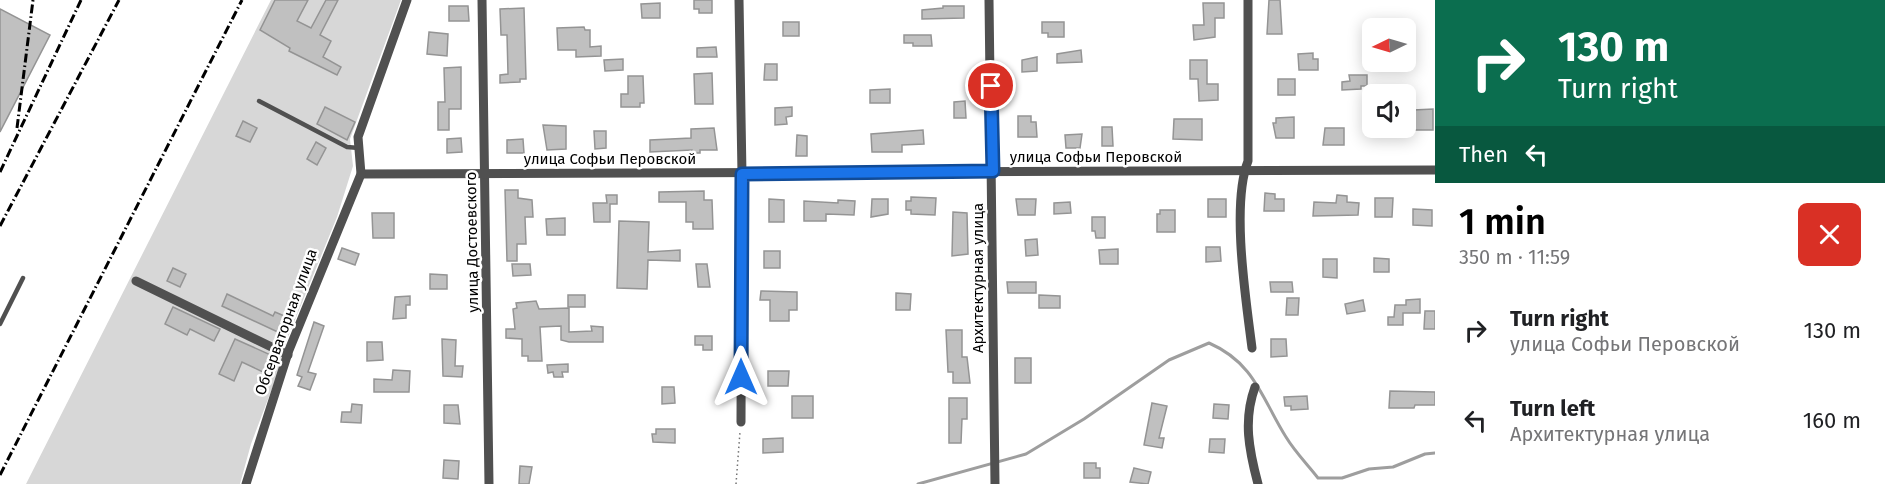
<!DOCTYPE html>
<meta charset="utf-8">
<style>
:root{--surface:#fff;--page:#f2f2f2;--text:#202124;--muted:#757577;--accent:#000}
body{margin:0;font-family:"Fira Sans",sans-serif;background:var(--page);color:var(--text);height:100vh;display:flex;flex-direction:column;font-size:22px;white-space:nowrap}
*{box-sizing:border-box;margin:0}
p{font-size:20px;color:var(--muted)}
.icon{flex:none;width:33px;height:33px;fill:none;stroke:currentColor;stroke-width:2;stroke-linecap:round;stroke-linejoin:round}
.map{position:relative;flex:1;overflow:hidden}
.sheet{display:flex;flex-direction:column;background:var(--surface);width:450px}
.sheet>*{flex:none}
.hud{background:#0b6e4f;color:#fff;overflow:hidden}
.needle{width:39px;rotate:265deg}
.tools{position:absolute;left:1362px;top:18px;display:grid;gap:12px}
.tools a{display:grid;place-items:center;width:54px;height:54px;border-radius:9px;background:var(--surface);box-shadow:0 3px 15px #0003;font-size:30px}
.pin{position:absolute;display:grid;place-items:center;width:51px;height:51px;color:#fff;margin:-26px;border:3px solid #fff;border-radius:50%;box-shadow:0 2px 6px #0007}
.me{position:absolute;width:66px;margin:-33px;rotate:0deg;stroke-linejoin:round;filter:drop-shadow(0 0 4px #0008)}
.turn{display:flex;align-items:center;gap:21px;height:126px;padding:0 24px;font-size:27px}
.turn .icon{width:78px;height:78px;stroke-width:2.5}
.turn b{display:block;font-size:42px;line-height:51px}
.then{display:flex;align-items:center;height:57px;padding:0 24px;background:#0003;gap:12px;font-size:22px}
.round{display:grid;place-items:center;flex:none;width:63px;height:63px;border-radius:9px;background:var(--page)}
.head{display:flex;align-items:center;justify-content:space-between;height:102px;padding:0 24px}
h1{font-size:36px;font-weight:600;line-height:45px;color:var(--accent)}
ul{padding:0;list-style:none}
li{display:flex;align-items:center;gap:18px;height:90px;padding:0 24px}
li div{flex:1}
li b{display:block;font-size:22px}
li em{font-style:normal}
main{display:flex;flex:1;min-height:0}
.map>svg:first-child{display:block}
.green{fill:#d7d7d7}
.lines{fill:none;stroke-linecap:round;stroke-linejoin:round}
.stream{stroke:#9e9e9e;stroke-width:3}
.building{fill:#c0c0c0;stroke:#949494;stroke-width:1.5}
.path{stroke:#727272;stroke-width:1.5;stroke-dasharray:1.5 3;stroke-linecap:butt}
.lane{stroke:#505050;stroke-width:4.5}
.street{stroke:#505050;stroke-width:9}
.rail{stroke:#000;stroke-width:3;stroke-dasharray:9 3 1.5 3;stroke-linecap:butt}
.route-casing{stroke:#114b97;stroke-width:15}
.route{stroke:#1a73e8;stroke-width:10}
.labels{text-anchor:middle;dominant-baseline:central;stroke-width:5;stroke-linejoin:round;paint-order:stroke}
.street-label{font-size:15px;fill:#000;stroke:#fff}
</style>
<main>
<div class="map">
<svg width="1435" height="484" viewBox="0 0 1435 484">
<rect width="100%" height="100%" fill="#fff"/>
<!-- green -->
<path class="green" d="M271,0H401L350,139L353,166L337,217L286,342L284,357L251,444L240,484H26Z"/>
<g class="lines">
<!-- stream -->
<path class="stream" d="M918,484L1026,454L1084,419L1169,360L1209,343C1255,363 1262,399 1286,437C1295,452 1308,465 1318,478H1342L1369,469L1393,467L1425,454L1435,453"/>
</g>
<!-- building -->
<g class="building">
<path d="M275,0H308L297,21L311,28L326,0H338L320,35L331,41L323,57L341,67L337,75L289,51L290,48L260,30Z"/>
<path d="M694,0H712V13H699V9H694Z"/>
<path d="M1269,0H1280L1282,34H1267Z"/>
<path d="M660,3V18H642L641,4Z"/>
<path d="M1203,3H1224V18H1215V37L1194,40L1193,25H1204Z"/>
<path d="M449,6H468L469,21H449Z"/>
<path d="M943,6H964V18L922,19V10L943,8Z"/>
<path d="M524,8L526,79H520V82L500,83V75L508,74L507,35H501L500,9Z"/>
<path d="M0,9L50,35L0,132Z"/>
<rect x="783" y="22" width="16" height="14"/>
<path d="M1042,22H1064V37H1048V33H1042Z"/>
<path d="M584,27L585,30H590V47L601,46V56L576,57V50H558L557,28Z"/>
<path d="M429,32L448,34L447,56L427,54Z"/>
<path d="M904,35H931L932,46H913V43H904Z"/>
<path d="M716,47L717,57H697V48Z"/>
<path d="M1081,50L1082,62L1057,63V54Z"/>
<path d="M1313,53V59H1318V70H1299L1298,54Z"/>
<path d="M1037,57V71L1022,72V60Z"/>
<path d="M623,59V70L605,71L604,60Z"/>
<path d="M1190,60H1207V84H1218V100L1199,101L1198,79H1190Z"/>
<path d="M765,64H777V80H764Z"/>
<path d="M461,67V109H449V130H438V102H445L444,68Z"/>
<path d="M712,73L713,104H695L694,74Z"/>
<path d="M1349,75H1367V86H1361V89L1342,90V82L1350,81Z"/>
<path d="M628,76H643L644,103H640V107H621V94H628Z"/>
<rect x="1278" y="79" width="17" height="16"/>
<path d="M890,89V103H870V90Z"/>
<path d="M965,101L966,118H954V102Z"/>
<path d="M325,107L355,122L347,140L317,124Z"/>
<path d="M792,107V116L786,117L787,124L775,125V108Z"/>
<path d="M1433,109V130H1415L1414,110Z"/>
<path d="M1018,116H1031V122H1036L1037,137H1018Z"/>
<path d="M1294,117V138H1276L1273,123H1276V118Z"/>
<path d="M1174,119H1202V140L1173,139Z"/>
<path d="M243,121L257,128L250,142L236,136Z"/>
<path d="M543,125L566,126V149L547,150Z"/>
<path d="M1102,127H1112L1113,146H1102Z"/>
<path d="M714,128L717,150H700V153H692V150L650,152V140L691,138V129Z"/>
<path d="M1325,128H1344V145H1323Z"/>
<path d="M923,130L924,144L902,145V152H872L871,134Z"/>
<path d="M594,131H606V148L595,149Z"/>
<path d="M1082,134L1080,148H1066L1065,135Z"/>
<path d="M797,135L807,136V156H796Z"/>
<path d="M461,138L462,152L447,153V139Z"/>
<path d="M523,139L524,153H507V140Z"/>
<path d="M316,142L326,148L317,165L307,159Z"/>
<path d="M505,190H518V198L532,200L533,217H525L526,244H517V261H507Z"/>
<path d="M704,191V200H712L713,229H693V222H686V202H659V192Z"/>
<path d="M1265,193L1275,194V199H1284V211H1264Z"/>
<path d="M606,195H617V204H610V222H594L593,203H607Z"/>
<path d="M1337,195L1347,196V202L1359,203L1358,215L1313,216L1314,202L1336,203Z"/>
<path d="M911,197L936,198L935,215L911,214V210H906V201H911Z"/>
<path d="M1375,198H1393L1392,217H1375Z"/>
<path d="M769,199L784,200V222H769Z"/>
<path d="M872,199H888V214L871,217Z"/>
<path d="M1016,199H1036L1035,215H1018Z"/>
<rect x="1208" y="199" width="18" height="18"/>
<path d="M838,200L855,201L854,215L826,214V221H804V201L838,203Z"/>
<path d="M1070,202L1071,213L1054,214V203Z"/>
<path d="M1413,209L1432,210V226L1413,225Z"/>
<path d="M1160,210H1175V232H1157V214H1160Z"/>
<path d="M953,212L967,213L968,254L952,256Z"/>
<path d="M372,213H394V238H373Z"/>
<path d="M1092,217H1105V238H1096L1095,231H1092Z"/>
<path d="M565,218V235H547L546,219Z"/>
<path d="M619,221L649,222L648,252L680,250V261L648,260L647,289L617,288Z"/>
<path d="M1037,239L1038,255L1026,256L1025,240Z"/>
<path d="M1206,247H1220L1221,261L1206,262Z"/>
<path d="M342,248L359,254L355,265L338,259Z"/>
<path d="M1118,249V264H1100L1099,250Z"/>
<rect x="764" y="251" width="16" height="17"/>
<path d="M1374,258L1389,259V272H1374Z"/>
<path d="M1323,259H1337V278L1323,277Z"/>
<path d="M512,264H530L531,275L513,276Z"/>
<path d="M696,264H707L710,287H698Z"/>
<path d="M173,268L186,274L180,287L167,281Z"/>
<path d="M430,274L447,275V289H430Z"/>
<path d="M1007,282H1036V293H1008Z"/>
<path d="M1270,282H1292L1293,292H1271Z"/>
<path d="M761,291L797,292V310H789V321H770V300H760Z"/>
<path d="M896,293L911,294L910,310H896Z"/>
<path d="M227,294L273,316L275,312L289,318L282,334L222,306Z"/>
<rect x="568" y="295" width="17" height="12"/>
<path d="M1039,295L1060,296V308H1039Z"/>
<path d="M410,296V305H406V318L393,319L395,297Z"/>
<path d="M1287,298H1299L1298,315H1286Z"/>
<path d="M1420,299V313H1403V325H1388V317H1394L1395,305H1406V300Z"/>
<path d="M1363,300L1365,311L1347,314L1345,304Z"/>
<path d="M536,301L539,309L569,308V332L592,331L591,326L603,327V342H569L561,340V326L540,327L542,361H528V356H522V339L506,338V329H515L513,309L517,308L516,303Z"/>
<path d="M173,307L220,329L214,341L190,329L187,335L165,324Z"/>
<path d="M1425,311H1435V329H1424Z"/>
<path d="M314,322L324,326L308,372L316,374L310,390L298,386L302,377L297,375Z"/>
<path d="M946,330H962V357H967L970,383H953V372H948Z"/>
<path d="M695,336H712V350H703V345H695Z"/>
<path d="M235,339L273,356L265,373L242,362L234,381L219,374Z"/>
<path d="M442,339L456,340L455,366H463L462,377L443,376Z"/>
<path d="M1271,339H1286L1287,356L1271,357Z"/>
<path d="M367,342H382L383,360L367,361Z"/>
<rect x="1015" y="358" width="16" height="25"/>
<path d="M568,364V372H562L563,377H554L553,372L548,373L547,365Z"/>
<path d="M393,370L410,371L409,392H374V379L392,380Z"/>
<path d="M768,371H789L788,386H768Z"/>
<path d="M662,387H674L675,403L662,404Z"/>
<path d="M1390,391L1435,392V405H1415L1414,408H1389Z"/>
<rect x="792" y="396" width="21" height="22"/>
<path d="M1307,396L1308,409L1291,410V406H1285L1284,397Z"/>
<path d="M949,398H967V419H962L961,443H949Z"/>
<path d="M1152,403L1167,406L1159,438H1164L1162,448L1144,445Z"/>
<path d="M352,404L362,405L361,423L341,422L342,412H351Z"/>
<path d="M1214,404L1229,405L1228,419L1213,418Z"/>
<path d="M444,405H458L460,424L444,423Z"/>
<path d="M656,429H675V443L653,442L652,434H656Z"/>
<path d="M783,438V452L763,453V439Z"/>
<path d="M1210,439H1225L1224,453L1209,452Z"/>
<path d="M444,460L459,461L458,479L443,478Z"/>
<path d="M1084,463H1096V468H1100V478H1084Z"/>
<path d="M520,466L532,467L529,484H519Z"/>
<path d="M1134,468L1151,472L1148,484L1130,482Z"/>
</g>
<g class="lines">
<!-- path -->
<path class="path" d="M736,484L740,432"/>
<!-- lane -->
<g class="lane">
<path d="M259,101L347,147L359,148"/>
<path d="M0,324L23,278"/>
</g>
<!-- street -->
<g class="street">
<path d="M482,0L489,484"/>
<path d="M739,0L742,174L741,422"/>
<path d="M989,0L995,484"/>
<path d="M1248,0V161C1231,205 1246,300 1252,348"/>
<path d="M361,174L1435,170"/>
<path d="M136,281L288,355"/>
<path d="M1255,387C1243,420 1249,450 1258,484"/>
<path d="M246,484L289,350L361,174L358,137L407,0"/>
</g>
<!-- rail -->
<g class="rail">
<path d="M17,128L33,0"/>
<path d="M0,172L81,0"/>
<path d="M0,226L119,0"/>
<path d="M0,475L242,0"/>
</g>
</g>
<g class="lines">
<!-- route casing -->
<g class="route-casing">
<path id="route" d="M741,377L742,174L993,171L991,86"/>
</g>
<!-- route -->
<use href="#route" class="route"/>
</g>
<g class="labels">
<!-- street labels -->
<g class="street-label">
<text x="1096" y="157">улица Софьи Перовской</text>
<text x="610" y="159">улица Софьи Перовской</text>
<text transform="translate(472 242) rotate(-91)">улица Достоевского</text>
<text transform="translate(978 278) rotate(-90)">Архитектурная улица</text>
<text transform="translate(286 322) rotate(-70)">Обсерваторная улица</text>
</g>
</g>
</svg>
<div class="tools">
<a><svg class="needle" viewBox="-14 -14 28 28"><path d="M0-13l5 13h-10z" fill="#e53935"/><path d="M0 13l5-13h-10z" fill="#757577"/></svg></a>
<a><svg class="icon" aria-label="sound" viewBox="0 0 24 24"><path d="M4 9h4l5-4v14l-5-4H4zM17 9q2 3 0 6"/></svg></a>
</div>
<div class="pin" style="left:991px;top:86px;background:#d93025"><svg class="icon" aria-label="arrive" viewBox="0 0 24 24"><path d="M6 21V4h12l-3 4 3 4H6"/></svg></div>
<svg class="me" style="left:741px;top:377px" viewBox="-20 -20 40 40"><path d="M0-17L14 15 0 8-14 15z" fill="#1a73e8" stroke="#fff" stroke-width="4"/></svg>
</div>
<section class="sheet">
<div class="hud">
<div class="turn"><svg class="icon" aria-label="right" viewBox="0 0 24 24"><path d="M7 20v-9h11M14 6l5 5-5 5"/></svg><div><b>130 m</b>Turn right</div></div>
<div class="then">Then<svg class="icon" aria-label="left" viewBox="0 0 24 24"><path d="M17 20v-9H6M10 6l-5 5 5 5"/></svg></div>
</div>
<div class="head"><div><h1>1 min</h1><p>350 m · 11:59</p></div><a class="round" style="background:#d93025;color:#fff"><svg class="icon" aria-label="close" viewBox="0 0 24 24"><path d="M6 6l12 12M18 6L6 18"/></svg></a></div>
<ul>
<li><svg class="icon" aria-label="right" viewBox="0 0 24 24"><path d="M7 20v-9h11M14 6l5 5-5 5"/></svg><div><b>Turn right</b><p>улица Софьи Перовской</p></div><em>130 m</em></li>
<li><svg class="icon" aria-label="left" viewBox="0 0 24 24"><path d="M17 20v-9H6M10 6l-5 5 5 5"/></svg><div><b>Turn left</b><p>Архитектурная улица</p></div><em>160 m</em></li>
</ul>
</section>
</main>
